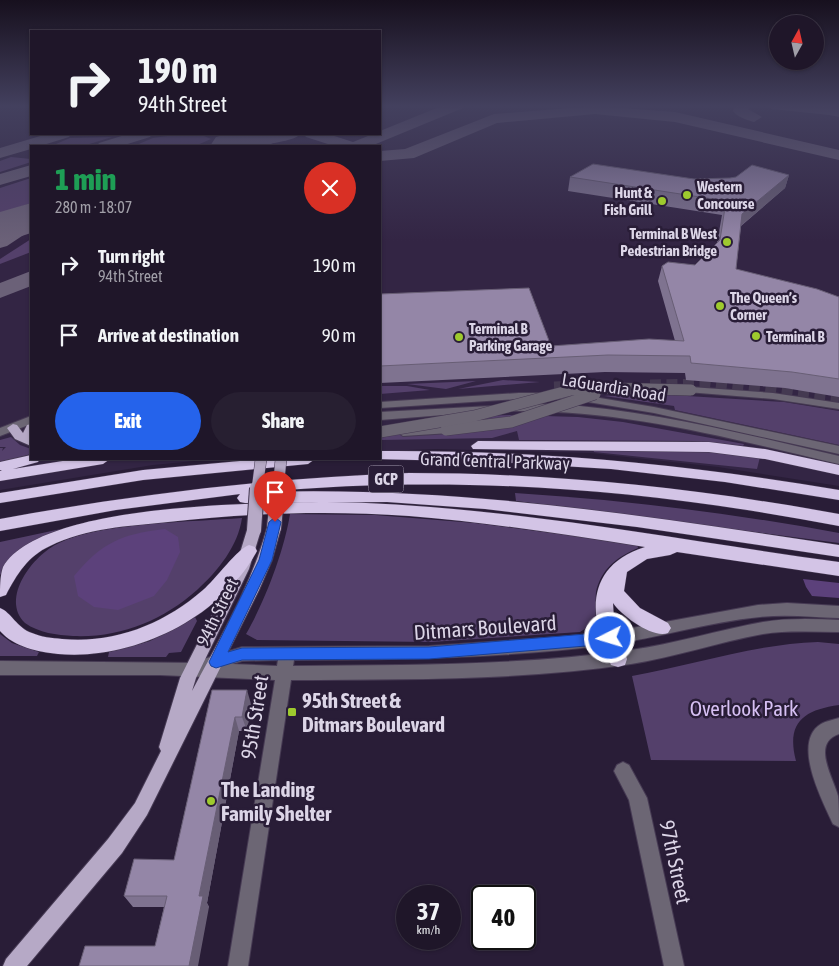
<!DOCTYPE html>
<meta charset="utf-8">
<style>
:root{--surface:#1f1629;--page:#271f31;--text:#f1f3f6;--muted:#a19fa8;--line:#3c3546;--accent:#2563eb}
body{margin:0;font-family:"Asap Condensed",sans-serif;background:var(--page);color:var(--text);height:100vh;display:flex;flex-direction:column;font-size:19px;white-space:nowrap}
*{box-sizing:border-box;margin:0}
p{font-size:16px;color:var(--muted)}
.icon{flex:none;width:28px;height:28px;fill:none;stroke:currentColor;stroke-width:2;stroke-linecap:round;stroke-linejoin:round}
.map{position:relative;flex:1;overflow:hidden}
.drawer{position:absolute;left:30px;top:145px;width:351px;height:315px;display:flex;flex-direction:column;background:var(--surface);border-radius:0px;box-shadow:0 1px 4px #0004,0 0 0 1px var(--line)}
.drawer>*{flex:none}
.hud{position:absolute;left:30px;top:30px;width:351px;height:105px;border-radius:0px;box-shadow:0 1px 4px #0004,0 0 0 1px var(--line);background:#1f1629;color:var(--text);overflow:hidden}
.needle{width:32px;rotate:8deg}
.buttons{position:absolute;left:769px;top:15px;display:grid;gap:10px}
.buttons a{display:grid;place-items:center;width:55px;height:55px;border-radius:50%;background:var(--surface);box-shadow:0 1px 4px #0004,0 0 0 1px var(--line);font-size:25px}
.speed{position:absolute;left:396px;top:885px;display:flex;gap:10px;font-size:25px;font-weight:700;text-align:center}
.speed>*{display:grid;place-content:center;width:65px;height:65px;border-radius:50%;background:var(--surface);box-shadow:0 1px 4px #0004,0 0 0 1px var(--line);line-height:1}
.speed small{font-size:12px;font-weight:400}
.speed .limit{border:2px solid #111;border-radius:8px;background:#fff;color:#111}
.pin{position:absolute;display:grid;place-items:center;width:42px;height:42px;color:#fff;margin:-51px -21px;border-radius:50% 50% 50% 0;rotate:-45deg;box-shadow:0 0 5px #0007}
.pin .icon{rotate:45deg}
.me{position:absolute;width:55px;margin:-28px;rotate:265deg;stroke-linejoin:round;filter:drop-shadow(0 0 4px #0008)}
.turn{display:flex;align-items:center;gap:18px;height:105px;padding:0 25px;font-size:22px}
.turn .icon{width:65px;height:65px;stroke-width:2.5}
.turn b{display:block;font-size:35px;line-height:42px}
.round{display:grid;place-items:center;flex:none;width:52px;height:52px;border-radius:26px;background:var(--page)}
.head{display:flex;align-items:center;justify-content:space-between;height:85px;padding:0 25px}
h1{font-size:30px;font-weight:800;line-height:38px;color:#1e9e55}
.primary-button{display:flex;gap:10px;margin-top:auto;padding:10px 25px}
.primary-button a{flex:1;height:58px;border-radius:30px;background:var(--accent);color:#fff;font-size:20px;font-weight:800;line-height:58px;text-align:center}
.primary-button a+a{background:var(--page);color:var(--text)}
ul{padding:0;list-style:none}
li{display:flex;align-items:center;gap:15px;height:70px;padding:0 25px}
li div{flex:1}
li b{display:block;font-size:19px}
li em{font-style:normal}
.map>svg:first-child{display:block}
.built{fill:#332544}
.green{fill:#54406b}
.forest{fill:#5c417b}
.lines{fill:none;stroke-linecap:round;stroke-linejoin:round}
.taxiway{fill:#6b6178;fill-rule:evenodd}
.runway{fill:#6b6178;fill-rule:evenodd}
.minor-tunnel{stroke:#443951;stroke-width:11;stroke-dasharray:11 5.5;stroke-linecap:butt}
.minor-casing{stroke:#463a53;stroke-width:2}
.major-casing{stroke:#463a53;stroke-width:2}
.highway-casing{stroke:#463a53;stroke-width:1}
.minor{fill:#6c6674;fill-rule:evenodd}
.major{fill:#b6a9c6;fill-rule:evenodd}
.highway{fill:#d3c4e6;fill-rule:evenodd}
.minor-bridge-casing{stroke:#463a53;stroke-width:12;stroke-linecap:butt}
.major-bridge-far1-casing{stroke:#463a53;stroke-width:12;stroke-linecap:butt}
.major-bridge-casing{stroke:#463a53;stroke-width:16;stroke-linecap:butt}
.minor-bridge{stroke:#6c6674;stroke-width:11}
.major-bridge-far1{stroke:#b6a9c6;stroke-width:11}
.major-bridge{stroke:#b6a9c6;stroke-width:14}
.wall{fill:#7f7390}
.shaded-wall{fill:#685e75}
.building{fill:#9486a7;stroke:#685e75}
.route{fill:#2563eb;stroke:#184099}
.poi-dot{fill:#9eca2e;stroke:#291d37;stroke-width:2}
.labels{text-anchor:middle;dominant-baseline:central;stroke-width:5;stroke-linejoin:round;paint-order:stroke}
.far-poi-label{font-size:15px;font-weight:bold;fill:#dcd5e7;stroke:#291d37;text-anchor:start}
.shield{fill:#291d37;stroke:#a69eb2;stroke-width:1}
.shield-label{font-size:16px;font-weight:bold;fill:#dcd5e7}
.street-label{font-size:18px;fill:#dcd5e7;stroke:#291d37}
.near-street-label{font-size:21px;fill:#dcd5e7;stroke:#291d37}
.near-poi-label{font-size:21px;font-weight:bold;fill:#dcd5e7;stroke:#291d37;text-anchor:start}
.near-park-label{font-size:21px;fill:#d7c0f4;stroke:#291d37}
</style>
<div class="map">
<svg width="839" height="966" viewBox="0 0 839 966">
<rect width="100%" height="100%" fill="#291d37"/>
<!-- built -->
<path class="built" d="M0,105H31V134H380V105H839V486L718,467L590,453L436,449L380,451V146H31V459H215L153,465L0,490Z"/>
<!-- green -->
<g class="green">
<path d="M168,136H204L211,139L195,146H134L153,138Z"/>
<path d="M112,137L83,146H58L56,144L70,138Z"/>
<path d="M11,157L31,159V162L0,172V161Z"/>
<path d="M31,178V203L0,214V188Z"/>
<path d="M31,239V252L0,264V259Z"/>
<path d="M503,380L540,382L458,389Z"/>
<path d="M476,381L446,389L407,384Z"/>
<path d="M380,386H407L430,390L380,394Z"/>
<path d="M639,393L784,402L839,411V445L675,410L674,406L604,396Z"/>
<path d="M511,415L578,417L623,422L744,444L743,446L693,441L519,440L517,431L492,438L380,440V436L427,418Z"/>
<path d="M11,437L20,445L31,449V454L0,463V448H3L2,451L6,447H0V440Z"/>
<path d="M593,449L692,450L760,457L757,469L594,452Z"/>
<path d="M515,493C624,500 732,513 839,533V543L516,501Z"/>
<path d="M290,514L375,515L475,523L637,544L638,548C617,557 601,569 596,592C595,600 597,608 596,616C594,624 586,628 580,632L431,642L257,640L246,634C264,603 284,552 290,514Z"/>
<path d="M242,518C238,546 218,571 197,590C162,621 120,638 73,636C57,635 39,633 25,623C0,598 33,555 59,543C102,522 193,522 242,518Z"/>
<path d="M61,529L32,543L0,575V542Z"/>
<path d="M195,617L197,621L181,652L169,653L166,657H108L109,652L150,641Z"/>
<path d="M0,634L12,643L39,652L37,656H0Z"/>
<path d="M818,642L839,644V705C803,710 786,723 796,761L651,760L632,676C694,665 755,644 818,642Z"/>
</g>
<!-- forest -->
<g class="forest">
<path d="M165,529L178,537L180,552L167,580L154,596L118,610L94,607L78,596L74,576C102,542 122,534 165,529Z"/>
<path d="M803,579L839,583V598L812,596L806,587Z"/>
</g>
<g class="lines">
<!-- taxiway -->
<g class="taxiway">
<path d="M444,105H465L463,108L371,146H334L306,137L304,134H328L353,142L373,134H380V131Z"/>
<path d="M734,105H752L748,109L762,117L754,122C747,120 737,117 733,111Z"/>
<path d="M765,105L839,108V116L772,109Z"/>
<path d="M595,106L675,112L839,150V160L675,122L595,114L497,123L414,158L380,161V151L405,149L494,114Z"/>
<path d="M47,134H71L69,137L40,146H31V149L0,158V148Z"/>
<path d="M128,134H152L150,137L121,146H97L99,143Z"/>
<path d="M263,134H300C293,144 239,147 227,146L236,139Z"/>
<path d="M31,165V176L0,185V174Z"/>
<path d="M31,215V230L7,246L0,248V233L24,217Z"/>
<path d="M31,271V286L0,298V283Z"/>
</g>
<!-- runway -->
<g class="runway">
<path d="M817,105H839V117L822,113Z"/>
<path d="M227,134H284C270,154 233,146 210,146L216,137Z"/>
<path d="M31,203V233L0,243V212Z"/>
</g>
<!-- minor-tunnel -->
<g class="minor-tunnel">
<path d="M650,385L707,384L839,400"/>
<path d="M554,387L578,386"/>
</g>
<!-- minor casing -->
<g class="minor-casing">
<g id="minor">
<path d="M691,387L773,393L839,403V409L773,399L687,392L686,390L687,388Z"/>
<path d="M519,393H570L654,407L839,446V454L654,413L570,399H519L380,408V402Z"/>
<path d="M553,404C651,410 744,434 839,456V464C728,438 628,410 512,411L506,408L512,405Z"/>
<path d="M490,406L496,409L494,411L380,420V412Z"/>
<path d="M31,416V424L0,436V428Z"/>
<path d="M446,426L452,430L450,433L403,436L397,432L403,428Z"/>
<path d="M787,603L839,606V618C812,617 786,614 760,617C708,622 658,638 607,645C503,658 399,660 294,660L293,666C405,665 518,666 630,650C675,644 718,630 763,622C788,618 814,619 839,620V632C814,632 788,630 763,634C719,642 675,657 631,664C518,681 404,679 291,680L248,966H228L275,680L160,675H0V661L203,663L204,659L242,647L429,646L559,637L610,632L758,605ZM278,660L277,666L232,664L242,661Z"/>
<path d="M839,718V734C811,743 833,777 838,796C839,805 839,818 839,827L833,824C823,802 791,742 821,724C826,721 833,720 839,718Z"/>
<path d="M623,762L629,765L647,798L684,966H664L629,800L614,771L617,765Z"/>
</g>
</g>
<!-- major casing -->
<g class="major-casing">
<g id="major">
<path d="M13,424L17,425L23,433L27,425L31,424V446L15,439L7,428Z"/>
<path d="M274,523L279,525L281,528L272,560L259,590L147,815L122,853L27,966H3L6,959L108,839L135,803L161,751L159,747L180,678L235,569L247,530L249,527H259L261,530L249,569L196,678L192,691C220,638 251,586 267,528L269,525Z"/>
</g>
</g>
<!-- highway casing -->
<g class="highway-casing">
<g id="highway">
<path d="M478,441L709,442L765,449L839,465V475L765,459L709,452L473,449L471,446Z"/>
<path d="M380,451C535,450 686,464 839,490V500L725,482L611,469L496,462L375,459H380Z"/>
<path d="M31,455V459H40L38,462L13,469L75,459H110L103,464L0,481V471H2L0,470V462Z"/>
<path d="M260,459H315L308,464L143,480L0,503V493L143,470Z"/>
<path d="M409,473C554,473 696,488 839,514V526C646,489 458,474 262,492C460,486 645,516 839,545V557L637,527L485,509L387,502L245,503L240,502L237,498L240,494L116,510L0,531V519C136,494 271,478 409,473Z"/>
<path d="M326,502C497,504 670,539 839,562V576L677,552L670,555L647,559L627,572L624,591L640,608L668,623L671,628L668,633C653,639 622,616 613,603L614,620L627,659L625,665L618,667L611,665C588,616 585,566 645,547C567,535 488,522 409,516C329,510 248,513 168,522C129,526 86,528 50,546C28,556 17,574 6,595L0,597C0,587 0,576 3,567C40,503 257,503 326,502Z"/>
<path d="M249,545L255,547L257,551C221,618 133,661 58,654C38,652 14,647 0,631V608C11,612 17,628 32,633C41,637 52,638 62,639C114,644 164,624 203,590C215,580 238,548 249,545Z"/>
</g>
</g>
<!-- minor -->
<use href="#minor" class="minor"/>
<!-- major -->
<use href="#major" class="major"/>
<!-- highway -->
<use href="#highway" class="highway"/>
<!-- minor-bridge casing -->
<g class="minor-bridge-casing">
<g id="minor-bridge">
<path d="M446,430L511,422L595,394"/>
<path d="M380,432L474,416L571,390L602,388L691,390"/>
</g>
</g>
<!-- major-bridge-far1 casing -->
<g class="major-bridge-far1-casing">
<g id="major-bridge-far1">
<path d="M257,490L261,459"/>
<path d="M278,490L281,459"/>
</g>
</g>
<!-- major-bridge casing -->
<g class="major-bridge-casing">
<g id="major-bridge">
<path d="M274,528L278,488"/>
<path d="M254,530L257,488"/>
</g>
</g>
<!-- minor-bridge -->
<use href="#minor-bridge" class="minor-bridge"/>
<!-- major-bridge-far1 -->
<use href="#major-bridge-far1" class="major-bridge-far1"/>
<!-- major-bridge -->
<use href="#major-bridge" class="major-bridge"/>
</g>
<!-- wall -->
<g class="wall">
<path d="M789,175L785,188L741,226L736,269L839,297V397L785,388L686,380L685,373L605,372L380,383V294L551,346L675,341L658,281L662,266L695,265L717,243L722,215L568,191L570,177L694,179L730,178Z"/>
<path d="M212,690L251,704L247,731H239L207,903L209,907L155,946L164,907H133L124,896L174,860Z"/>
</g>
<!-- shaded-wall -->
<g class="shaded-wall">
<path d="M789,175L785,188L737,229L742,214Z"/>
<path d="M247,690L251,704L247,731L242,717Z"/>
<path d="M235,717L239,731L207,903L209,907L198,966H189L199,896Z"/>
</g>
<!-- building -->
<g class="building">
<path d="M593,164L694,179L730,178L736,177L752,165L789,175L742,214L736,269L817,289L839,297V379L792,372L691,363L690,356L608,355L380,366V294L529,288L551,346L649,339L684,341L662,266L668,262L695,265L720,240L726,201L570,177Z"/>
<path d="M212,690H247L242,717H235L199,896H203L189,966H79L85,946H155L167,896H124L134,859L174,860Z"/>
</g>
<!-- sky -->
<linearGradient id="sky" x2="0" y2="1"><stop stop-color="#17101e"/><stop offset="0.44" stop-color="#43405e"/><stop offset="1" stop-color="#43405e" stop-opacity="0"/></linearGradient>
<rect width="839" height="241" fill="url(#sky)"/>
<!-- route -->
<path class="route" d="M275,517L281,522L272,560L228,652L242,648L429,647L610,632L615,634L617,638L615,642L610,644L429,659L242,660L216,668L211,666L209,662L259,560L269,522Z"/>
<!-- markers -->
<g class="poi-dot">
<circle cx="687" cy="195" r="5"/>
<circle cx="662" cy="201" r="5"/>
<circle cx="727" cy="242" r="5"/>
<circle cx="720" cy="306" r="5"/>
<circle cx="756" cy="336" r="5"/>
<circle cx="459" cy="337" r="5"/>
<rect x="287" y="707" width="10" height="10" rx="2.5"/>
<circle cx="211" cy="801" r="5"/>
</g>
<g class="labels">
<!-- far-poi labels -->
<g class="far-poi-label">
<text x="697" y="186">Western<tspan x="697" dy="17">Concourse</tspan></text>
<text x="652" y="192" text-anchor="end">Hunt &amp;<tspan x="652" dy="17">Fish Grill</tspan></text>
<text x="717" y="233" text-anchor="end">Terminal B West<tspan x="717" dy="17">Pedestrian Bridge</tspan></text>
<text x="730" y="297">The Queen’s<tspan x="730" dy="17">Corner</tspan></text>
<text x="469" y="328">Terminal B<tspan x="469" dy="17">Parking Garage</tspan></text>
<text x="766" y="336">Terminal B</text>
</g>
<!-- shield labels -->
<rect class="shield" x="368.5" y="465.5" width="35" height="27" rx="4"/>
<g class="shield-label">
<text x="386" y="479">GCP</text>
</g>
<!-- street labels -->
<g class="street-label">
<text transform="translate(614 387) rotate(9)">LaGuardia Road</text>
<text transform="translate(495 461) rotate(2)">Grand Central Parkway</text>
<text transform="translate(217 612) rotate(-64)">94th Street</text>
</g>
<!-- near-street labels -->
<g class="near-street-label">
<text transform="translate(485 627) rotate(-4)">Ditmars Boulevard</text>
<text transform="translate(254 717) rotate(-81)">95th Street</text>
<text transform="translate(676 862) rotate(78)">97th Street</text>
</g>
<!-- near-poi labels -->
<g class="near-poi-label">
<text x="302" y="700">95th Street &amp;<tspan x="302" dy="24">Ditmars Boulevard</tspan></text>
<text x="221" y="789">The Landing<tspan x="221" dy="24">Family Shelter</tspan></text>
</g>
<!-- near-park labels -->
<g class="near-park-label">
<text x="744" y="708">Overlook Park</text>
</g>
</g>
</svg>
<div class="buttons">
<a><svg class="needle" viewBox="-14 -14 28 28"><path d="M0-13l5 13h-10z" fill="#e53935"/><path d="M0 13l5-13h-10z" fill="#a19fa8"/></svg></a>
</div>
<div class="speed"><div>37<small>km/h</small></div><div class="limit">40</div></div>
<div class="pin" style="left:275px;top:522px;background:#d93025"><svg class="icon" aria-label="arrive" viewBox="0 0 24 24"><path d="M6 21V4h12l-3 4 3 4H6"/></svg></div>
<svg class="me" style="left:610px;top:638px" viewBox="-20 -20 40 40"><circle r="17" fill="#2563eb" stroke="#fff" stroke-width="3"/><path d="M0-11L8 9 0 5-8 9z" fill="#fff"/></svg>
<div class="hud">
<div class="turn"><svg class="icon" aria-label="right" viewBox="0 0 24 24"><path d="M7 20v-9h11M14 6l5 5-5 5"/></svg><div><b>190 m</b>94th Street</div></div>
</div>
<section class="drawer">
<div class="head"><div><h1>1 min</h1><p>280 m · 18:07</p></div><a class="round" style="background:#d93025;color:#fff"><svg class="icon" aria-label="close" viewBox="0 0 24 24"><path d="M6 6l12 12M18 6L6 18"/></svg></a></div>
<ul>
<li><svg class="icon" aria-label="right" viewBox="0 0 24 24"><path d="M7 20v-9h11M14 6l5 5-5 5"/></svg><div><b>Turn right</b><p>94th Street</p></div><em>190 m</em></li>
<li><svg class="icon" aria-label="arrive" viewBox="0 0 24 24"><path d="M6 21V4h12l-3 4 3 4H6"/></svg><div><b>Arrive at destination</b></div><em>90 m</em></li>
</ul>
<div class="primary-button"><a>Exit</a><a>Share</a></div>
</section>
</div>
